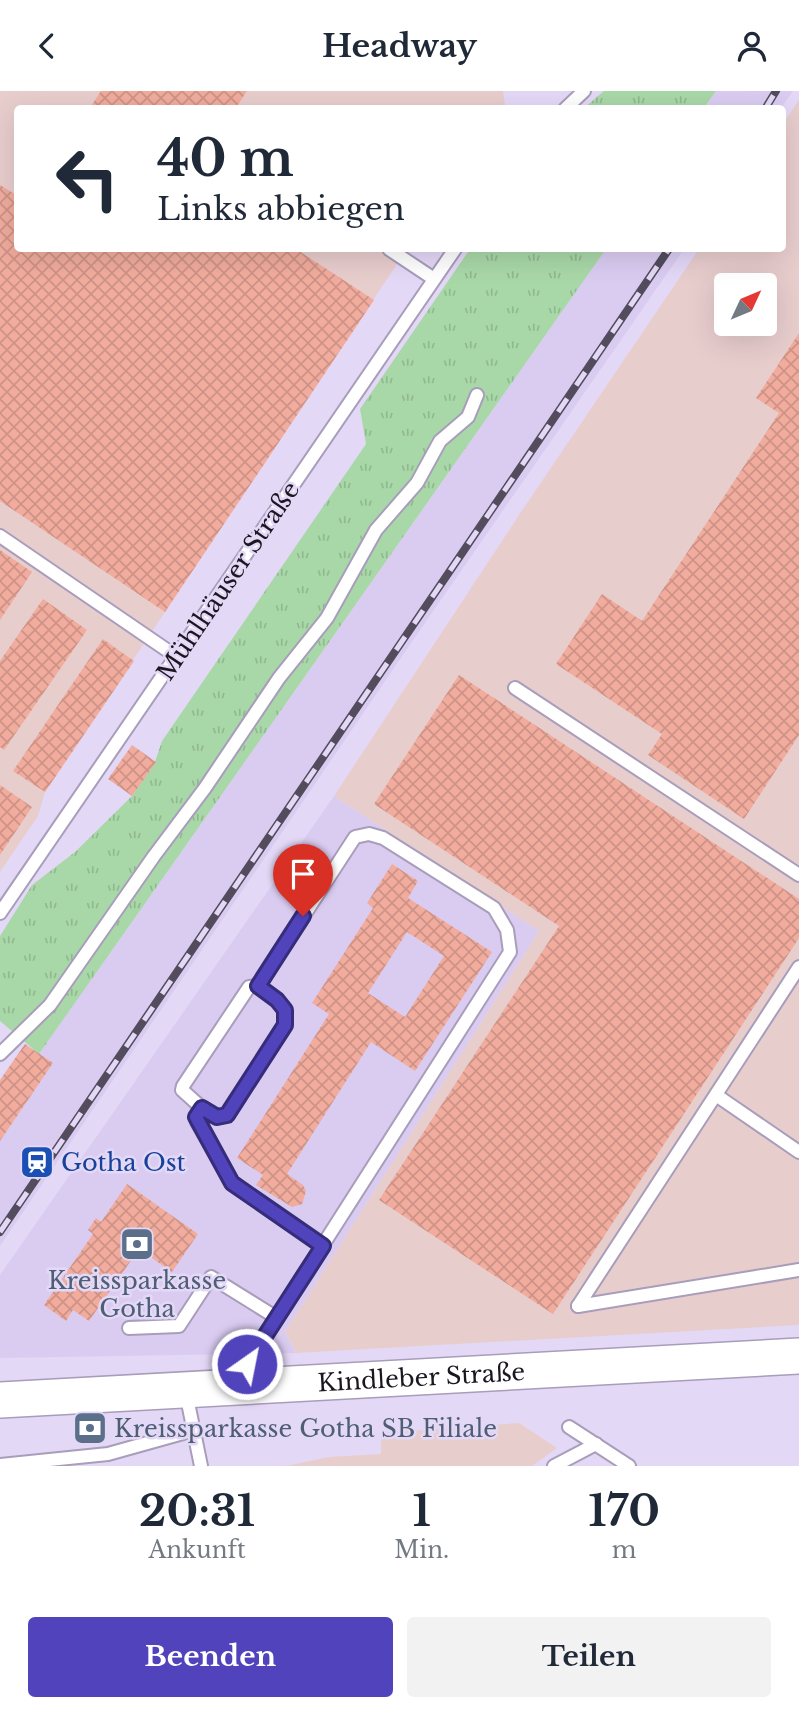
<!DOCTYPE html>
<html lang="de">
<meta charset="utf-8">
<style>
:root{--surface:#fff;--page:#f2f2f3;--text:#1f2937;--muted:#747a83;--accent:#5143bb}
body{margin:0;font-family:"Libre Baskerville",serif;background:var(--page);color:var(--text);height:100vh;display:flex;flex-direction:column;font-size:26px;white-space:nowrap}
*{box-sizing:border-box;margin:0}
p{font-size:23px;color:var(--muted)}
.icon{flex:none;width:38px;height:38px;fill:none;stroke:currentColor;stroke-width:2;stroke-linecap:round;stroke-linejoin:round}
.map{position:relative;height:1375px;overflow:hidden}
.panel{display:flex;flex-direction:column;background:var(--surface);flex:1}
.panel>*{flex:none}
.guide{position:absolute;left:14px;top:14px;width:772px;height:147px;border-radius:7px;box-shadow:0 7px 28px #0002;background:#fff;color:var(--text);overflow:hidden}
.needle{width:46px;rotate:46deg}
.tools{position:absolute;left:714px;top:182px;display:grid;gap:14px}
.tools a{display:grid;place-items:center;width:63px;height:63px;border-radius:7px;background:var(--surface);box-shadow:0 7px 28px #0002;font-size:35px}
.pin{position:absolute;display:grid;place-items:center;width:60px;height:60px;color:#fff;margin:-72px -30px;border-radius:50% 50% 50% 0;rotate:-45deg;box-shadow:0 0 7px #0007}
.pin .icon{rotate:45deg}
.me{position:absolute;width:77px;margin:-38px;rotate:33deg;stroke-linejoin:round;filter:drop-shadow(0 0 5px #0008)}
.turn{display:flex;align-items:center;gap:24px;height:147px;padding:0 28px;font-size:32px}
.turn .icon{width:91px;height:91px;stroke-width:2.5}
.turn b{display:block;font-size:49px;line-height:60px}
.eta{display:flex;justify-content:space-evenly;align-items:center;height:119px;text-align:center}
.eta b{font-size:42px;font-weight:800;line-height:49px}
.action{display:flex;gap:14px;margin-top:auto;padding:14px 28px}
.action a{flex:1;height:80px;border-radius:7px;background:var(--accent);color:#fff;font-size:28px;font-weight:800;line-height:80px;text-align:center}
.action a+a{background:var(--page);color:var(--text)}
header{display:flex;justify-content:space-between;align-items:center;height:91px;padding:0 28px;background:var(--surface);font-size:32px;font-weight:800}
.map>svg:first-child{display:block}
.built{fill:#daccf1}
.industrial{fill:#e8cdcd;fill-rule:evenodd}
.grass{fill:url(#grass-tufts)}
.building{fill:url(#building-cross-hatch);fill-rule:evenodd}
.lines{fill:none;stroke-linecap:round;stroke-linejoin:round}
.lane-casing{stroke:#a89dba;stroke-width:16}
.secondary-casing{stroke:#a89dba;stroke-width:38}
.lane{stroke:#fff;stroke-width:12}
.secondary{stroke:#fff;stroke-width:35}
.rail-casing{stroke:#524c5c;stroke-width:8}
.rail{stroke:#e4d8f7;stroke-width:5;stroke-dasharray:16;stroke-linecap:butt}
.route-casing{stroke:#352c7a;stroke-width:18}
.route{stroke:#5143bb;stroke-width:12}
.labels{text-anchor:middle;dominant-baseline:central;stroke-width:5;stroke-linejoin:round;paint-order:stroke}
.street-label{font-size:24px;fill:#1b1721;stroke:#e4d8f7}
.transit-label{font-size:24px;fill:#164399;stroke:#e4d8f7;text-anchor:start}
.service-label{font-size:24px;fill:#4e5e75;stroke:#e4d8f7}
</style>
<header><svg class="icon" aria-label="back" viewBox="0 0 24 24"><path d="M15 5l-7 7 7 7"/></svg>Headway<svg class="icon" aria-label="person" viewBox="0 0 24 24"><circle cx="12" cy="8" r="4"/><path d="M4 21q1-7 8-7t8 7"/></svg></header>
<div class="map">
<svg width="799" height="1375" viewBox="0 0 799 1375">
<defs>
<pattern id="grass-tufts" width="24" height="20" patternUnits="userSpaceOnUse" patternTransform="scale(1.75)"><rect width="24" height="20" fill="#a9d8a8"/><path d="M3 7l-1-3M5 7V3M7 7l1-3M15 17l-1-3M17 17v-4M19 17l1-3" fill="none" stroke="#91b990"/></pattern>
<pattern id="building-cross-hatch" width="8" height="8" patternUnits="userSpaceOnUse" patternTransform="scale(1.75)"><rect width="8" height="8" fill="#f1ac9d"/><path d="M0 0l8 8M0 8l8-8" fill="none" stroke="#ce9387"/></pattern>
</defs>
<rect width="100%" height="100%" fill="#e4d8f7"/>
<!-- built -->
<g class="built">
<path d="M716,0H793L781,17L704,18Z"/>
<path d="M606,158H684L407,558L0,1155V1050L39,963Z"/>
<path d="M334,705L539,840L285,1241L296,1262L0,1267V1184Z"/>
</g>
<!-- industrial -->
<g class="industrial">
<path d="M0,0H503L505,14L503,18H18V158H407L45,701L38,725L0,781Z"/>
<path d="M799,9V1234L296,1262L285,1241L539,840L334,705L521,421L699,158H782V34ZM726,194H765V233H726Z"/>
<path d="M519,1332L557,1357L532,1375H286L329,1366L381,1363V1342Z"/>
</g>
<!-- grass -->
<g class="grass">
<path d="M604,0H716L704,17H584Z"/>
<path d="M470,158H606L39,963L0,930V845L32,794L75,761L132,705L155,671L162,650L366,353L360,318Z"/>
</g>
<!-- building -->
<g class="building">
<path d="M101,0H247L235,18H89Z"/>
<path d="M0,94L18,105V158H296L374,209L165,521L0,410Z"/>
<path d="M799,242V644L744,728L648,664L662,643L556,573L602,503L642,530L779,322L756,307Z"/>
<path d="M0,459L32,481L0,529Z"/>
<path d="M43,508L87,539L4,659L0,656V570Z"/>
<path d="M103,548L134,570L45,701L13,680Z"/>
<path d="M459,584L799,808V847L553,1223L379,1109L559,835L374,713Z"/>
<path d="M132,654L156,671L132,705L108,688Z"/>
<path d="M0,694L32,716L0,764Z"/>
<path d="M392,773L418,790L408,807L492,861L415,980L371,951L287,1083L303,1094L306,1100L302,1113L292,1116L256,1094L263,1084L237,1067L329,923L312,912L373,817L367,812ZM407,841L444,865L405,926L368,902Z"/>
<path d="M25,953L53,972L0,1050V989Z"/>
<path d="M127,1093L198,1143L172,1181L139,1158L89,1230L73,1219L66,1230L44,1214L93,1143L88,1139L96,1127L101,1131Z"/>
<path d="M98,1331L100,1342L81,1344L80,1333Z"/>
</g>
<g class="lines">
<!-- lane casing -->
<g class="lane-casing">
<g id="lane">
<path d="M565,18L584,0"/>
<path d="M389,158L434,188"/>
<path d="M0,445L177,566"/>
<path d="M515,597L799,784"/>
<path d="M0,822L455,158"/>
<path d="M0,963L50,914L154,765L205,697L279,587L327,527L376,439L417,392L440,350L468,326L477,304"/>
<path d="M716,1004L799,1061"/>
<path d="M202,1017L196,1026L197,1031L232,1092L323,1155"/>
<path d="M578,1215L799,876"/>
<path d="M578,1215L799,1179"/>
<path d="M129,1237L179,1235L211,1186L277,1227"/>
<path d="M236,1290L510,861L507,839L494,817L383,747L369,743L355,746L258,895L249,896L183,995L182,999L202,1017L217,1025L227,1024L285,934V919L277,909L258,895"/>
<path d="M186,1302L201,1375"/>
<path d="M569,1336L629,1375"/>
<path d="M0,1374L108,1363L194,1339"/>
<path d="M554,1375L596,1353"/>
</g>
</g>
<!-- secondary casing -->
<g class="secondary-casing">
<g id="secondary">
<path id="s1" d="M0,1309L799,1265"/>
</g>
</g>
<!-- lane -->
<use href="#lane" class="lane"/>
<!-- secondary -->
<use href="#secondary" class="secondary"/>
<!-- rail casing -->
<g class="rail-casing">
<g id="rail">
<path d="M765,18L776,0"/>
<path d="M0,1141L669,158"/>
</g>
</g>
<!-- rail -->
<use href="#rail" class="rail"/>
</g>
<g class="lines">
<!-- route casing -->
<g class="route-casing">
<path id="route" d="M247,1273L323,1155L232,1092L196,1026L202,1017L217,1026L227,1024L285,934V919L277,909L258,895L303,825"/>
</g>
<!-- route -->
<use href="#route" class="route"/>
</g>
<!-- icons -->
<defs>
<g id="station-square" transform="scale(1.75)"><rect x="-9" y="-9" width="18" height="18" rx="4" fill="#1a4fb4" stroke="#e4d8f7"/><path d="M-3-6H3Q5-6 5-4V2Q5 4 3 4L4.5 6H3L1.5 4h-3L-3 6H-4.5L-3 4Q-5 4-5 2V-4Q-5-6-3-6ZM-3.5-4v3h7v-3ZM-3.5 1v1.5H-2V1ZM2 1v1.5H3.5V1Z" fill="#fff"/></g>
<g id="bank-square" transform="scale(1.75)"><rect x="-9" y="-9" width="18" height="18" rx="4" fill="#5c6f8a" stroke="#e4d8f7"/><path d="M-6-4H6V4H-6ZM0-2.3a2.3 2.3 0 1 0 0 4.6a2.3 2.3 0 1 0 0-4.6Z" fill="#fff"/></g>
</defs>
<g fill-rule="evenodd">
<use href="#station-square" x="37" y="1071"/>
<use href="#bank-square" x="137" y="1153"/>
<use href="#bank-square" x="90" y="1337"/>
</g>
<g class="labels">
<!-- street labels -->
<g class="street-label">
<text transform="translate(228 490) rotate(-56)">Mühlhäuser Straße</text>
<text stroke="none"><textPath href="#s1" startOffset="422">Kindleber Straße</textPath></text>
</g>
<!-- transit labels -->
<g class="transit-label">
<text x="61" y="1071">Gotha Ost</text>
</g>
<!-- service labels -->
<g class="service-label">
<text x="137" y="1189">Kreissparkasse<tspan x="137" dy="28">Gotha</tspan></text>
<text x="114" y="1337" text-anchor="start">Kreissparkasse Gotha SB Filiale</text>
</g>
</g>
</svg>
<div class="tools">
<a><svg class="needle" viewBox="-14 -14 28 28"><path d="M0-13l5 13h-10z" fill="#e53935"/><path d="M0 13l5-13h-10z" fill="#747a83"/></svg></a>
</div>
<div class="pin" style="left:303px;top:825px;background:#d93025"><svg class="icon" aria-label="arrive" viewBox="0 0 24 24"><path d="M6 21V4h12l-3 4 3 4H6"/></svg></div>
<svg class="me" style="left:247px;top:1273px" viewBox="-20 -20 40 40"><circle r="17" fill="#5143bb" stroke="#fff" stroke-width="3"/><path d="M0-11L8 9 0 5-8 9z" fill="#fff"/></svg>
<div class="guide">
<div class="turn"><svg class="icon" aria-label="left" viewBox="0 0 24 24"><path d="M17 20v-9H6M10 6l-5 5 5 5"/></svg><div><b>40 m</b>Links abbiegen</div></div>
</div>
</div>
<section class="panel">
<div class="eta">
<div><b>20:31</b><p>Ankunft</p></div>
<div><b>1</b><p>Min.</p></div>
<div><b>170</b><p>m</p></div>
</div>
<div class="action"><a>Beenden</a><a>Teilen</a></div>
</section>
